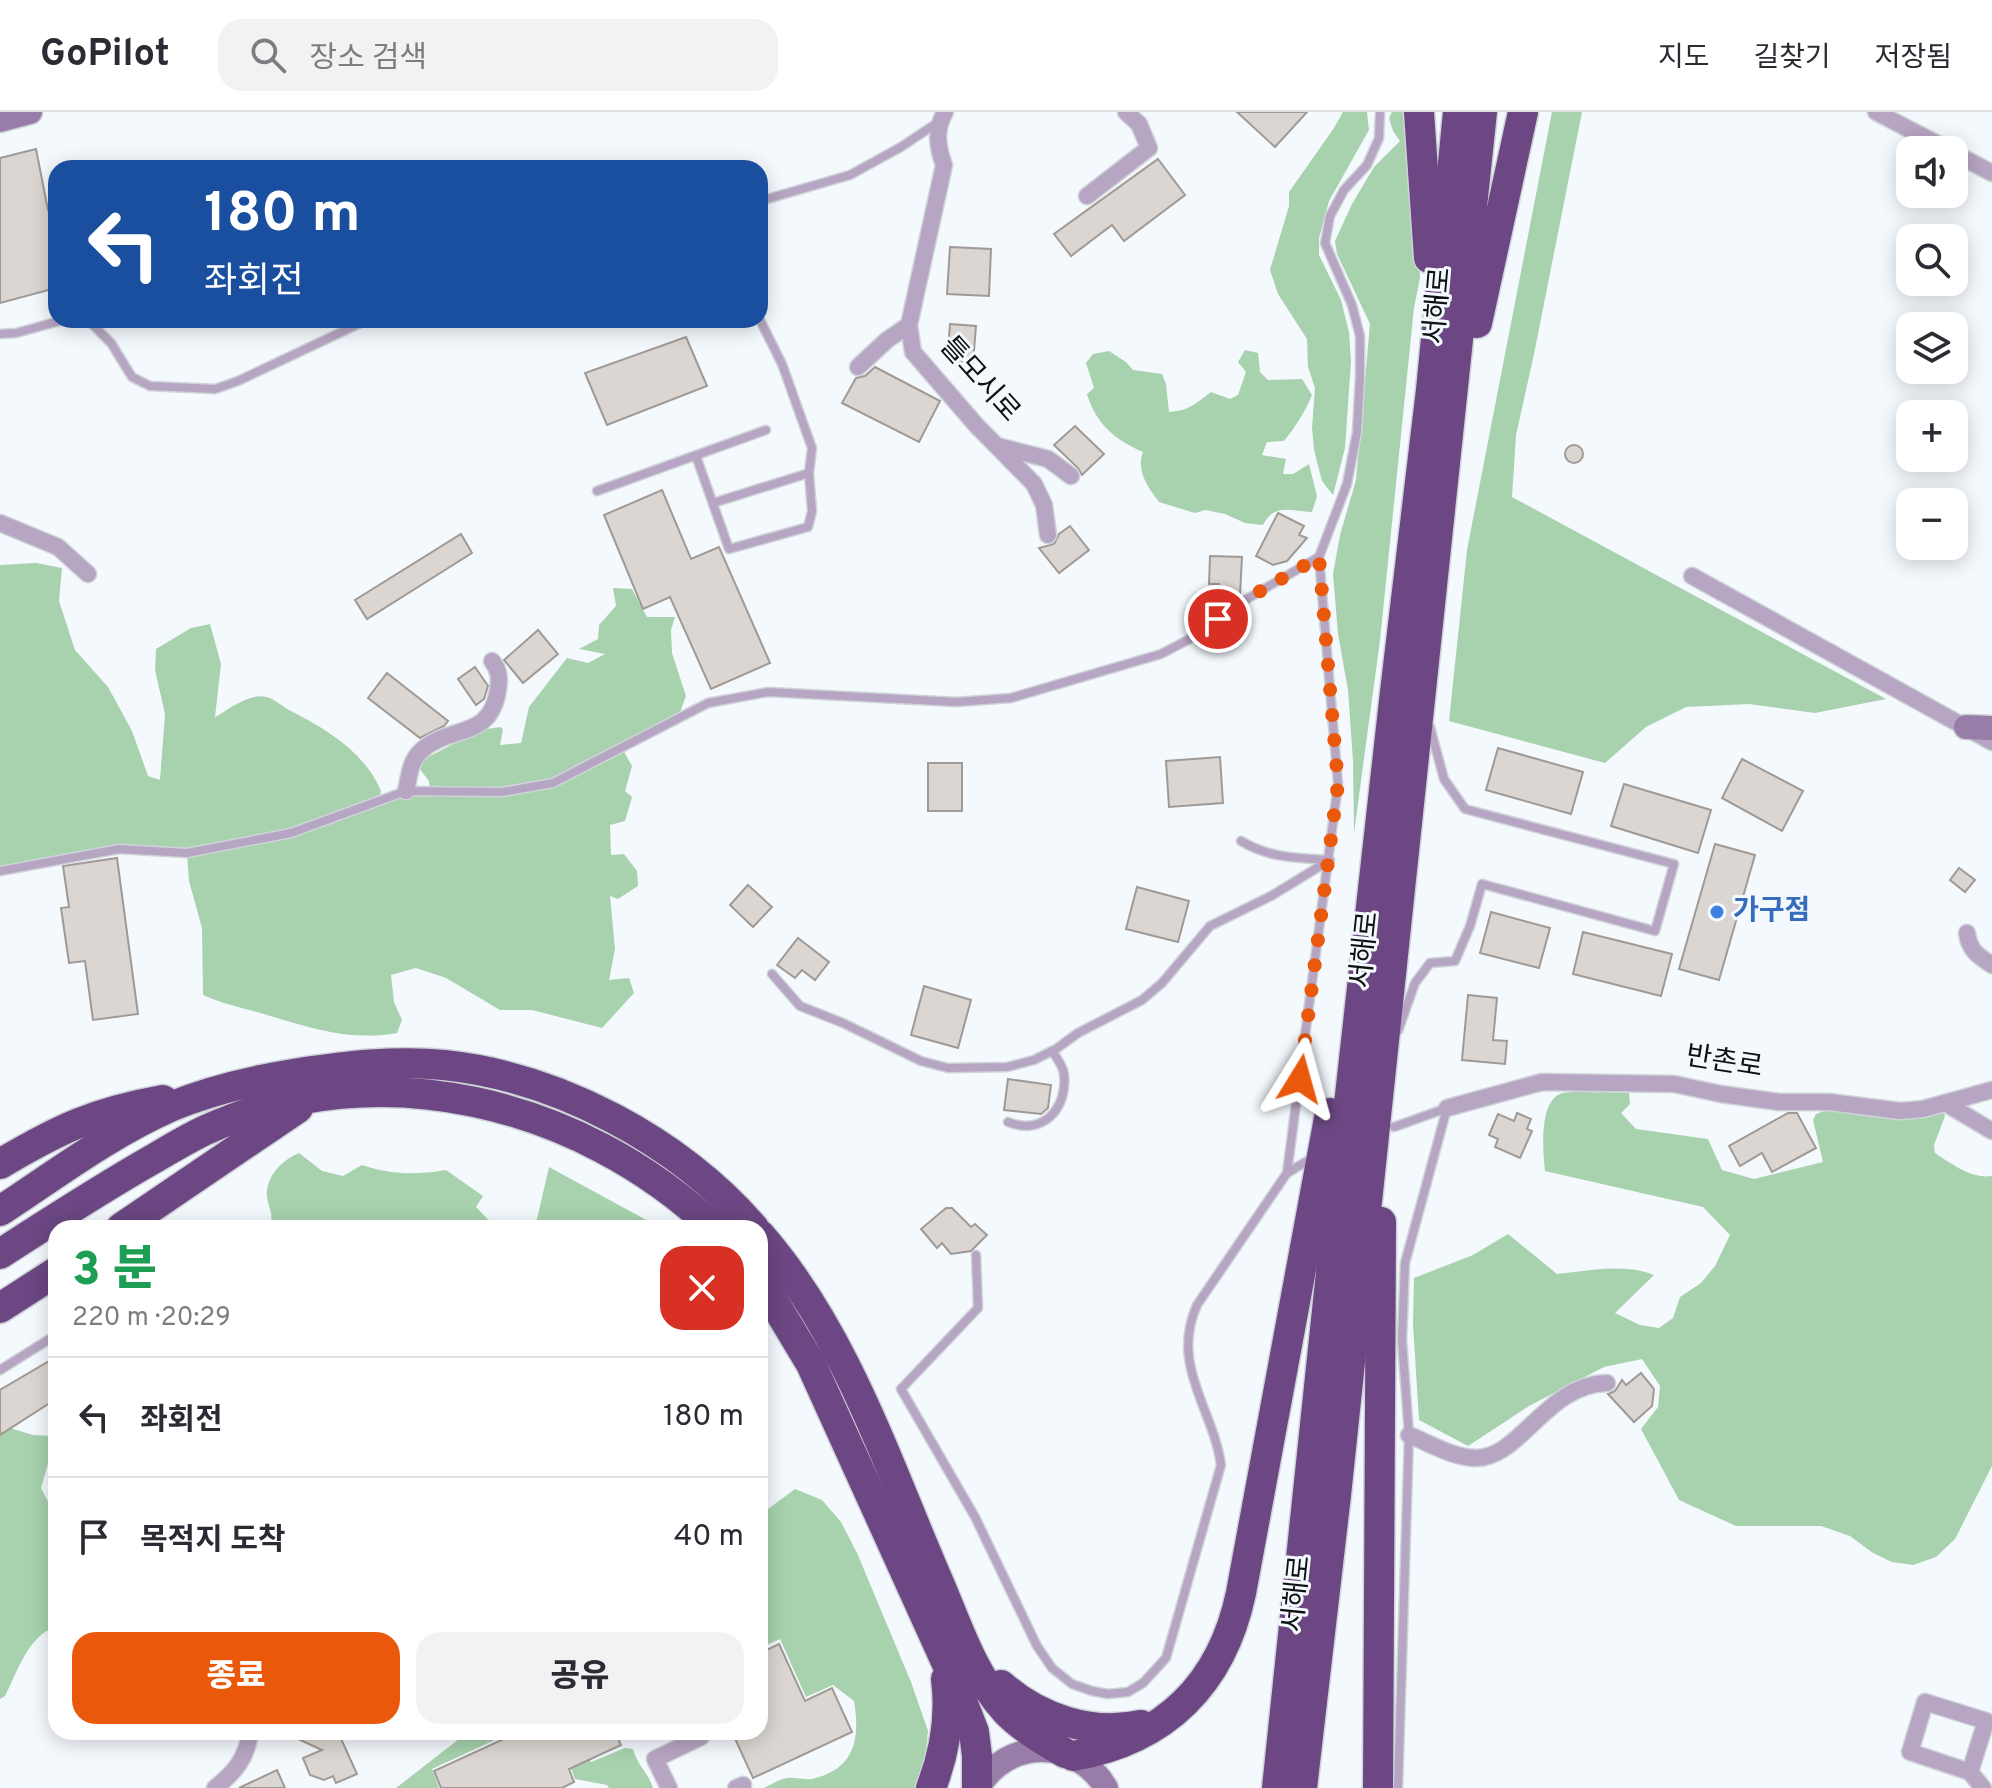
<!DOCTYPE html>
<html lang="ko">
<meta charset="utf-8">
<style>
:root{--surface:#fff;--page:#f2f2f3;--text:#2b2b33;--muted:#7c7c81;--line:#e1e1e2;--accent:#ea580c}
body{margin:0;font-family:Overpass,"Noto Sans KR",sans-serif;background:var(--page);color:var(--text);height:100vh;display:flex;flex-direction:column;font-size:30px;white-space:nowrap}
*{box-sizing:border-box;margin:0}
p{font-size:26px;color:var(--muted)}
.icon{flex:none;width:44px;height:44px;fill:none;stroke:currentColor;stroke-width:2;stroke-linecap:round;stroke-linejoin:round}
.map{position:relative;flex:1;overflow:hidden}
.panel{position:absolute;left:48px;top:1108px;width:720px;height:520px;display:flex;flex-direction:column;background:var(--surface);border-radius:24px;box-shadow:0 4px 20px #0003}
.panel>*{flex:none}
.banner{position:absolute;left:48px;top:48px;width:720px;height:168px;border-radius:24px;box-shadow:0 4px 20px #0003;background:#1a4fa0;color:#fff;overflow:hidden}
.buttons{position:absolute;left:1896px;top:24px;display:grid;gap:16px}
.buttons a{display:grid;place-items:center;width:72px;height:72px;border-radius:16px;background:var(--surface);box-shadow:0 4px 20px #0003;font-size:40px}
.pin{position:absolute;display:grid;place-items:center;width:68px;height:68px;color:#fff;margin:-34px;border:4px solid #fff;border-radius:50%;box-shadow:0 2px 8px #0007}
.me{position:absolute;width:88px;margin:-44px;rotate:8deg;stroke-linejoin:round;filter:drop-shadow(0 0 6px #0008)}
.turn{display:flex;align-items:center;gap:28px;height:168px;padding:0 24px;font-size:36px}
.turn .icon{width:104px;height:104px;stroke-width:2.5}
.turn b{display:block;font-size:56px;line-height:68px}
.round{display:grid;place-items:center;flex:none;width:84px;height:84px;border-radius:24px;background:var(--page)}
.headline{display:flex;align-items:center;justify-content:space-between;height:136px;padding:0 24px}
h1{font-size:48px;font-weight:800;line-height:60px;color:#1e9e55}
.button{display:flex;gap:16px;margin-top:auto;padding:16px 24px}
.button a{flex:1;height:92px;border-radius:24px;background:var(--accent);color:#fff;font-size:32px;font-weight:800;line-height:92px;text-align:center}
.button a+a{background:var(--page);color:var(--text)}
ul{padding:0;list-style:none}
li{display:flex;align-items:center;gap:24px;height:120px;padding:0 24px;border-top:2px solid var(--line)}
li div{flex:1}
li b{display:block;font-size:30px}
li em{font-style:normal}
header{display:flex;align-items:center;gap:48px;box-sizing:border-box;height:112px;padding:0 40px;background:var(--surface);border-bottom:2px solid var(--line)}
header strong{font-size:38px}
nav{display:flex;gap:44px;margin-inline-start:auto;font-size:28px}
.search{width:560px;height:72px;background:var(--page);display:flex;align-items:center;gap:20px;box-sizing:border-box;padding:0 28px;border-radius:24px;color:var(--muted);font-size:30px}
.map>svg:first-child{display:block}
.green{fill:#a7d2ad}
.building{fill:#dbd6d1;stroke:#a09a96;stroke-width:2}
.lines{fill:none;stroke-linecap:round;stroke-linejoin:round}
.lane-casing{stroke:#cfd4d8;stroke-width:11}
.street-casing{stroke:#cfd4d8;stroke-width:19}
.secondary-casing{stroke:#cfd4d8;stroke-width:27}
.highway-casing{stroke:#cfd4d8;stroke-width:33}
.lane{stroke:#b7a6c3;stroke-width:8}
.street{stroke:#b7a6c3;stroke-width:16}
.secondary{stroke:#977da8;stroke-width:24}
.highway{stroke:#6c4783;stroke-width:30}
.route{stroke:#ea580c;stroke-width:14;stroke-dasharray:0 25.2}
.shop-dot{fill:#3f7fe0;stroke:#f4f9fe;stroke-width:3}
.labels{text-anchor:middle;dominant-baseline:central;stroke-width:6;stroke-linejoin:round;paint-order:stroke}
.street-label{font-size:28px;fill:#0e1011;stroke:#f4f9fe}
.shop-label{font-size:28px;font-weight:bold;fill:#366cbe;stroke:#f4f9fe;text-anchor:start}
</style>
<header>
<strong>GoPilot</strong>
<div class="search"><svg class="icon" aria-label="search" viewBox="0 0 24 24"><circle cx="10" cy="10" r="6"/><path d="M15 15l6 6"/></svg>장소 검색</div>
<nav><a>지도</a><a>길찾기</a><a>저장됨</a></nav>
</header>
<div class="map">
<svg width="1992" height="1676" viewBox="0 0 1992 1676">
<rect width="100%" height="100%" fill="#f4f9fe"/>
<!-- green -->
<g class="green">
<path d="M1343,0H1367L1369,18L1329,89L1319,126V143L1341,188L1349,220L1351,249L1345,336L1333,383L1322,369L1314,338L1312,316L1315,276L1308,255L1307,227L1278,182L1270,158L1289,94V80L1334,16Z"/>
<path d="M1392,0H1413L1420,166L1414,196L1380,528L1354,721L1353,649L1348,578L1338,522L1333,462L1340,423L1356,368L1370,212L1337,142L1335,129L1352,92L1374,55L1400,29L1393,19L1389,6Z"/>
<path d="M1552,0H1582L1534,242L1516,323L1512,385L1886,587L1815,601L1749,592L1686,595L1646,615L1605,651L1449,609L1467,438Z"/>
<path d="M1245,238L1258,241L1260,260L1268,268L1302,267L1312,283C1305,300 1296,314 1284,329L1267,330L1262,343L1286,347L1283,362H1293L1309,352L1317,384L1312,400C1290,399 1274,391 1263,413L1245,411L1225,402L1205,398L1195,401L1159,390C1148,375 1136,360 1143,340C1115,328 1096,312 1087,282L1094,276L1086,251L1093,242L1109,239L1126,250L1133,258L1162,262L1166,272L1169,300C1189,299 1196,291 1211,280L1230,287L1238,283L1246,260L1238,250Z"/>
<path d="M36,451L62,456L59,489L75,538L108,575L132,619L148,664L160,668L165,602L155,558L156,537L191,516L210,512L221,552L215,605C230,597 248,581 267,585C274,587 282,594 289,598C326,617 364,639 381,679L378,690L406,679L430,678L429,669L419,656L420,649L481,618L500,615L503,617L500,633L521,631L529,595L567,546L588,551L605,542L579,537L598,527L599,513L616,494L613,476L632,477L647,505H675L671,518L672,541L686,584L677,608L622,636L632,654L625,679L632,685L625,709L610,713L611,743L624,742L637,759L638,774L618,787L610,784L615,837L609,868L629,866L634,881L602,916L532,898H500L446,866L416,856L391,863L394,890L402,908L397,921C346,930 305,914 257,900C238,895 221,891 203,883L202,816L189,769L187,741L119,737L0,759V453Z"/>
<path d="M1603,980L1629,981L1630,992L1621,1001L1636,1017L1708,1027L1722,1058L1754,1067L1823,1050L1813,1008L1816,1002L1829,997L1943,1000L1945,1004L1934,1033L1935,1041C1952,1052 1971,1067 1992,1064V1354L1955,1427L1936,1445L1913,1453L1892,1450L1873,1441L1850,1424L1821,1414H1736L1679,1388L1641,1317L1658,1295L1660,1274L1642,1247L1604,1255L1529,1294L1468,1334L1419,1308L1413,1212L1414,1166L1473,1143L1508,1122L1557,1162C1589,1159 1624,1151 1654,1163L1615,1201L1640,1213L1659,1216L1673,1206L1680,1185L1701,1171L1715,1154L1730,1123L1703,1095L1545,1059C1543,1040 1538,987 1563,981C1575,979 1591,981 1603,980Z"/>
<path d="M299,1041L322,1059L343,1064L362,1053C392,1063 415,1063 446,1058L483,1084L476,1095L496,1116H270C274,1100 269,1099 267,1085C265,1065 282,1048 299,1041Z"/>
<path d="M549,1055L661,1116H535Z"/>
<path d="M10,1316L33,1323L56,1324L41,1376L56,1405V1515C28,1523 17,1561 5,1584L0,1587V1323Z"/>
<path d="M795,1377L822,1388L841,1410L857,1441L911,1570L928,1619L923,1668L918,1676H764C771,1673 779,1667 787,1666C795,1665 804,1668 812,1667C856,1657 860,1626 854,1589L833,1573L806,1585L780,1527L760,1536V1403Z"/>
<path d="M468,1620H512L432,1657L439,1676H396Z"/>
<path d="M558,1620H577L591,1650L625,1636L633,1637C638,1655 648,1660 653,1676H609L607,1673L575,1667Z"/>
</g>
<!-- building -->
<g class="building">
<path d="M1237,0H1307L1275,35Z"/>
<path d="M36,37L48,98L56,96V176L0,191V46Z"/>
<path d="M1158,47L1185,83L1124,129L1112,113L1071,144L1054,122Z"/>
<path d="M950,135L991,137L989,184L947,182Z"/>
<path d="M950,212L976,214L973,251L947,248Z"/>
<path d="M686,225L707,274L607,313L585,261Z"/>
<path d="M875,255L940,289L919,330L842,291L856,266L865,264Z"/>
<path d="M1075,314L1104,342L1082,363L1078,356L1054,333Z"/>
<circle cx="1574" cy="342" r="9"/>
<path d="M662,378L691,447L719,435L770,551L711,577L670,485L643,497L604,403Z"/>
<path d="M1278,401L1304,414L1299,423L1307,426L1287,449L1273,453L1256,444Z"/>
<path d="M1070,414L1089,438L1059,461L1039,436L1054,432L1059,422Z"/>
<path d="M461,422L472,441L367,507L355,488Z"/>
<path d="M1210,444L1242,445L1240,483L1235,486L1219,485V472H1209Z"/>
<path d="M538,518L558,542L523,571L504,548Z"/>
<path d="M475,555L488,574L484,587L476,593L458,567Z"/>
<path d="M387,561L448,609L444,614L420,626L368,586Z"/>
<path d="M1498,636L1583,660L1571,702L1486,678Z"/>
<path d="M1220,645L1223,691L1169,695L1166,649Z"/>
<path d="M1742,647L1803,679L1782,719L1722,686Z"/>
<rect x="928" y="651" width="34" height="48"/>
<path d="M1624,672L1711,698L1698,741L1611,714Z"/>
<path d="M1715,732L1755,743L1719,868L1679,857Z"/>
<path d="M117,746L138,902L93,908L85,849L69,851L61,796L69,795L63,754Z"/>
<path d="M1959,756L1975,768L1965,780L1950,768Z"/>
<path d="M748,773L772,795L753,815L730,793Z"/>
<path d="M1137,775L1189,789L1178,830L1126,817Z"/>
<path d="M1491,800L1550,816L1539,856L1480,841Z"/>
<path d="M1583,820L1672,842L1661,884L1573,862Z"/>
<path d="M798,826L829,850L815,868L802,858L795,866L777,853Z"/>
<path d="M924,874L971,888L958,936L911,923Z"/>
<path d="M1468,883L1497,886L1493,928L1507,929L1505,952L1462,948Z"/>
<path d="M1008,967L1051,973L1048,996L1041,1002L1004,998Z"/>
<path d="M1517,1001L1531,1007L1527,1017L1532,1019L1520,1046L1495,1035L1498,1027L1489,1023L1498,1002L1514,1009Z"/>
<path d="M1788,1001H1797L1816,1036L1772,1060L1762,1041L1740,1054L1729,1034Z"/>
<path d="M946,1096H952L971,1115L975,1112L987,1123L971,1139L951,1142L942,1131L937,1136L921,1117Z"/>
<path d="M56,1245V1287L0,1323V1278Z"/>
<path d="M1641,1261L1654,1277L1652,1294L1634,1310L1608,1282L1615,1279L1622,1268L1626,1273Z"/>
<path d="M779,1532L805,1589L832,1576L852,1620L753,1666L732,1620H760V1541Z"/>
<path d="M283,1620H338L357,1662L336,1671L333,1664L324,1668L310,1663L303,1646L322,1638Z"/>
<path d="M519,1620H615L621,1633L569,1657L574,1670L562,1676H441L434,1659Z"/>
<path d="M277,1658L285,1676H239Z"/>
</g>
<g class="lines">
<!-- lane casing -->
<g class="lane-casing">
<g id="lane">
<path d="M760,89L850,63L901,35L940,9"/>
<path d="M85,208L90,210L111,231L132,265L150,274L215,277L238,269L367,208"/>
<path d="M0,222L16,221L63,208"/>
<path d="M696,344L729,437L808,415L812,399L809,361L812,336L782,252L760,208"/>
<path d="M597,379L766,318"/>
<path d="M713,391L809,361"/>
<path d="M1241,729C1269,746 1297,746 1329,748"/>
<path d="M0,759L119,737L187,741L291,721L406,679L502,680L553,671L708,591L768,580L956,590L1011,586L1161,542L1203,520L1233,495L1319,445"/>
<path d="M772,862L800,894L843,911L921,949L948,956L1007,955L1034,948L1056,937L1078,921L1142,888L1162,871L1210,814L1271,784L1330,748"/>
<path d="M1398,919L1415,871L1430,851L1455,849L1470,814L1482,772L1655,819L1674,752L1465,697L1444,667L1430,615"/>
<path d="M1008,1010C1042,1024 1068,997 1064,962C1063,954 1057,946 1052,939"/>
<path d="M1394,1015L1447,996"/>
<path d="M1314,1045L1287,1061L1338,672L1319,445L1347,372L1357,320L1360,265V224L1352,193L1325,131L1330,104L1344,78L1367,53L1379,26L1380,0"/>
<path d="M976,1143L978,1196L901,1277L975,1405L1037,1534L1052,1556L1072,1572L1092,1579L1108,1582L1128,1580L1143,1571L1166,1546L1221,1353C1213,1296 1170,1254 1197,1193L1287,1061"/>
<path d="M0,1258L56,1223"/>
<path d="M1398,1676L1409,1323L1402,1228L1405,1151L1447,996"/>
</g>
</g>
<!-- street casing -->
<g class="street-casing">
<g id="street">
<path d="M945,0C935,18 937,34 944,53L909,213L913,240L976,313L1034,372L1044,393L1048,423"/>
<path d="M1876,0L1949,38"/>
<path d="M1954,41L1992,61"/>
<path d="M1087,84L1149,36L1139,12L1126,0"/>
<path d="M858,255L887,228L909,213"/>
<path d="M997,334L1048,347L1071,364"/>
<path d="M0,411L58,435L88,462"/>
<path d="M1692,464L1992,630"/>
<path d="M406,679C409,665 410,649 421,639C450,612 490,629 498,578C500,566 499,558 492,549"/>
<path d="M1967,821C1969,838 1978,844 1992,853"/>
<path d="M1945,991L1992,1019"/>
<path d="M1447,996L1542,970L1674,972L1721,982L1779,990H1829L1900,999L1923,997L1992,978"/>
<path d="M1409,1323C1429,1331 1452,1345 1474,1346C1520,1348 1546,1272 1607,1271"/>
<path d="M1970,1660L1986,1609L1925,1590L1910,1640L1970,1660L1983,1676"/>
<path d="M215,1676C235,1660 247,1646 250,1620"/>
<path d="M669,1676L655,1647L701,1625"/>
<path d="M736,1676L743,1673"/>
</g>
</g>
<!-- secondary casing -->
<g class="secondary-casing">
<g id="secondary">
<path d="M0,8L30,0"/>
<path d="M1966,615L1992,616"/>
<path d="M978,1676C1007,1625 1077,1626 1106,1676"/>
</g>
</g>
<!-- highway casing -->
<g class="highway-casing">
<g id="highway">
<path d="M1419,0L1429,146"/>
<path d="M1477,211L1523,0"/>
<path d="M0,1052C59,1017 95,1000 163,988"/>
<path d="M0,1099C55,1063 109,1022 170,995C211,978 255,968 299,961C346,954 396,948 444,953C559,965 678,1029 754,1116"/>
<path d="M121,1116L298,996"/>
<path d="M760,1123C844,1219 886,1348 936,1464C956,1509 971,1561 1006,1599C1022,1616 1045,1629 1065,1641"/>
<path d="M0,1142C51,1109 102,1076 155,1046C172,1036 190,1025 208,1017C378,939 581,990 714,1116"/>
<path d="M760,1167L811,1252L952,1563L974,1620L977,1644V1676"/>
<path d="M0,1196L56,1160"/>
<path d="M1001,1573C1038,1606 1091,1624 1141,1613"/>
<path d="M1073,1644C1166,1628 1222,1571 1241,1481L1330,1001"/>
<path d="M931,1676C945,1640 951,1605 946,1567"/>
<path d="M1277,1676L1343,1046L1395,580L1431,278L1458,0"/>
<path d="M1302,1676L1336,1383L1482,0"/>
<path d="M1378,1676L1381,1110"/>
</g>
</g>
<!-- lane -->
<use href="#lane" class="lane"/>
<!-- street -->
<use href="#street" class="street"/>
<!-- secondary -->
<use href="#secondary" class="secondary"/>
<!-- highway -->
<use href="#highway" class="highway"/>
</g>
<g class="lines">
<!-- route -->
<path class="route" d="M1218,507L1233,495L1319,445L1338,672L1300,967"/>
</g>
<!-- markers -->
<circle class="shop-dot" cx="1717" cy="800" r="8"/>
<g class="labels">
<!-- street labels -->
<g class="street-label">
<text transform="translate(1439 194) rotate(-85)">서해로</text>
<text transform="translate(979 268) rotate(48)">틀모시로</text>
<text transform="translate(1366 838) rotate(-84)">서해로</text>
<text transform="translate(1724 951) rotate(9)">반촌로</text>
<text transform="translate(1298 1482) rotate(-84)">서해로</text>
</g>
<!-- shop labels -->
<g class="shop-label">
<text x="1733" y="800">가구점</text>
</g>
</g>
</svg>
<div class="buttons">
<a><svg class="icon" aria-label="sound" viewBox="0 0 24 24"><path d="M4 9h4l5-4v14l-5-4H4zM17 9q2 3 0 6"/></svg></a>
<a><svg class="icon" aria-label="search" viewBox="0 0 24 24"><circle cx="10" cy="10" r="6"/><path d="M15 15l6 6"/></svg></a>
<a><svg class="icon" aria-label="layers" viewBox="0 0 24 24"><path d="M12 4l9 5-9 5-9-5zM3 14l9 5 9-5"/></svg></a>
<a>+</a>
<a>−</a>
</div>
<div class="pin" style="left:1218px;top:507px;background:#d93025"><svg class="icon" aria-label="arrive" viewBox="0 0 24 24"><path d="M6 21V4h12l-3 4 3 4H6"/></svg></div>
<svg class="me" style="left:1300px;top:967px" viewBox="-20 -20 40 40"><path d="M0-17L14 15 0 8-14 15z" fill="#ea580c" stroke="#fff" stroke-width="4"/></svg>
<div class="banner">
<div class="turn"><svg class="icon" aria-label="left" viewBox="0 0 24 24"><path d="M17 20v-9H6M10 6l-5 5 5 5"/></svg><div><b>180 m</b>좌회전</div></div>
</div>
<section class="panel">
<div class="headline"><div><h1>3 분</h1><p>220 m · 20:29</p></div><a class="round" style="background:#d93025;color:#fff"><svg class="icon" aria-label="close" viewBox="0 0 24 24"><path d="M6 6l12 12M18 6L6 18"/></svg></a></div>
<ul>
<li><svg class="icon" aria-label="left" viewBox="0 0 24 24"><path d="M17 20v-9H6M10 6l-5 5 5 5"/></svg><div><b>좌회전</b></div><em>180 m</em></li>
<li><svg class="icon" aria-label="arrive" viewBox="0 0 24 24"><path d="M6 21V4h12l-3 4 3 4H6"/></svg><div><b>목적지 도착</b></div><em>40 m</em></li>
</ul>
<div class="button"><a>종료</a><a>공유</a></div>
</section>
</div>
